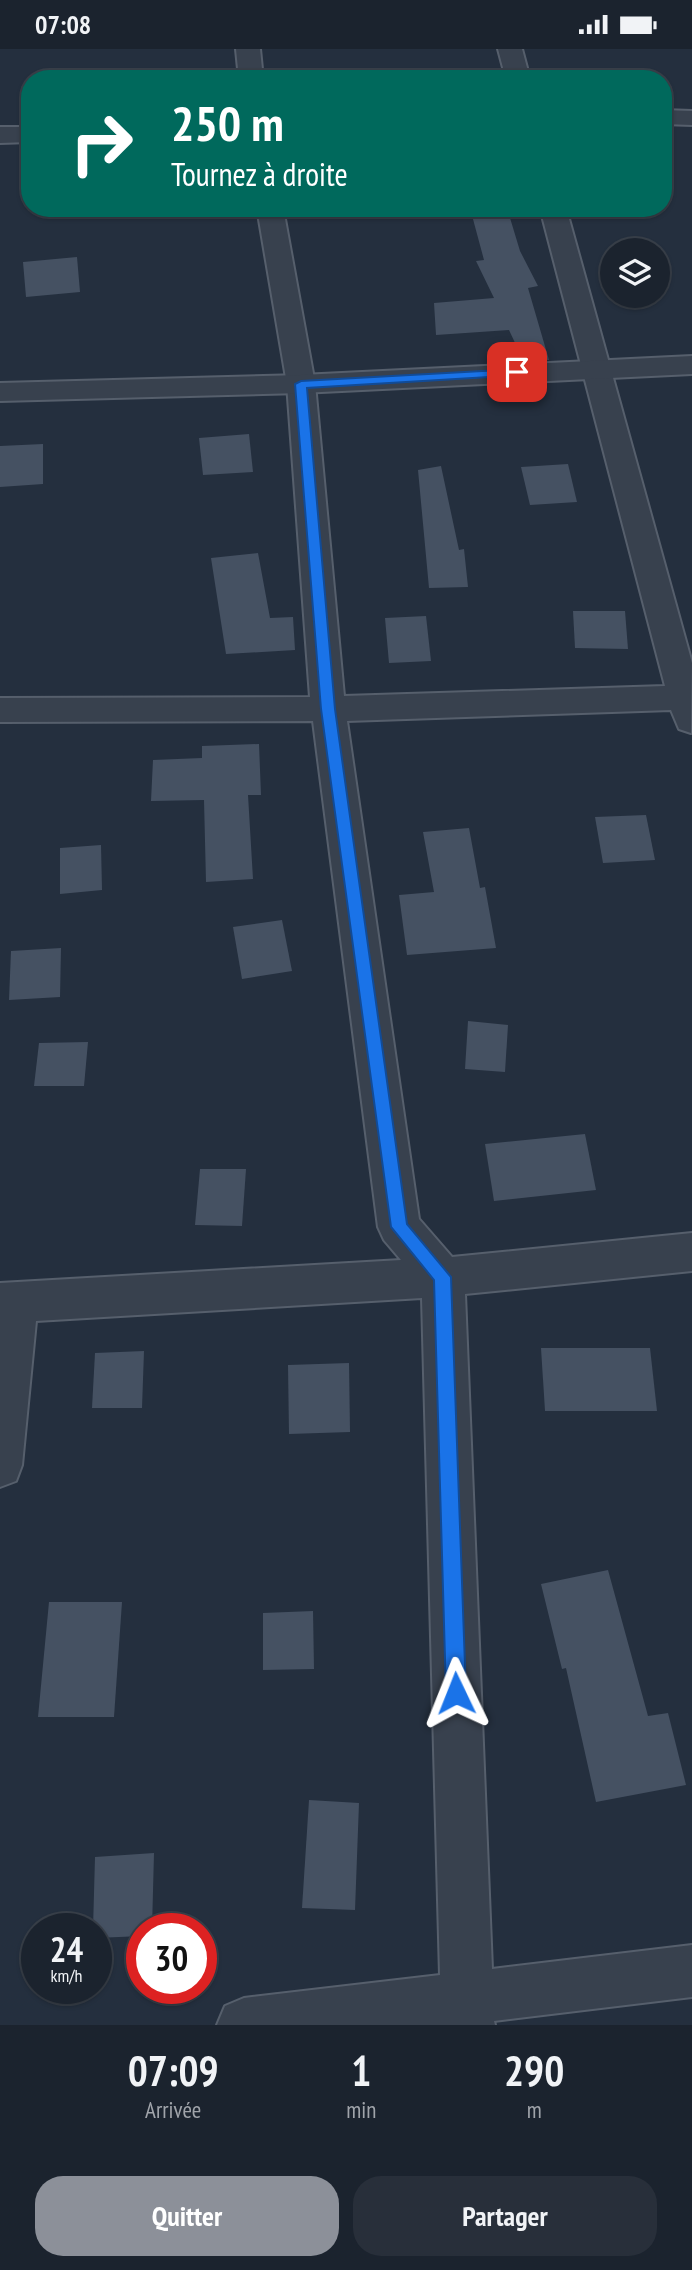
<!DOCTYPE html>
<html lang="fr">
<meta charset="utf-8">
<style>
:root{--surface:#1b232e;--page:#282f3a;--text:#f1f3f6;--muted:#a0a4aa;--line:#39404a;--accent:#8c9099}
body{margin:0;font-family:"PT Sans Narrow",sans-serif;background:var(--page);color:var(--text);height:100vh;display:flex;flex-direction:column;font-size:26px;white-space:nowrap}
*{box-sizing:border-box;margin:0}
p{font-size:23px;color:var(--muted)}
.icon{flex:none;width:38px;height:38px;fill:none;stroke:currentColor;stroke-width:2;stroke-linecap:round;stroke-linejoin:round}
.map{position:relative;height:1976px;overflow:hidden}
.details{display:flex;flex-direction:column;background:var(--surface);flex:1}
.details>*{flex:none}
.top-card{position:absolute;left:21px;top:21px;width:651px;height:147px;border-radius:28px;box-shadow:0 2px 5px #0004,0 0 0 2px var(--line);background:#00695c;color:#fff;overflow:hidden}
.tools{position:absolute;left:600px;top:189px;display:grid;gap:14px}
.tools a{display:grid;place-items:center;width:70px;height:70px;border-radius:50%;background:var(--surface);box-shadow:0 2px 5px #0004,0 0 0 2px var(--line);font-size:35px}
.speed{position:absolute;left:21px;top:1864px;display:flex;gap:14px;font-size:35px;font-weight:700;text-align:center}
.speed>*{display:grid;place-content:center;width:91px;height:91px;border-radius:50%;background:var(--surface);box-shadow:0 2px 5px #0004,0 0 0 2px var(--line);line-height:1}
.speed small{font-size:18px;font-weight:400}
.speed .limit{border:10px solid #d22;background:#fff;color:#111}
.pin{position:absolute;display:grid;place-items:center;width:60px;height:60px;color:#fff;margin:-30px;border-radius:14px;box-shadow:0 4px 10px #0006}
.me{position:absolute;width:77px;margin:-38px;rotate:358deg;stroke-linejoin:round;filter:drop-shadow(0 0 5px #0008)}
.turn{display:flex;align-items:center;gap:24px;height:147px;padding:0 35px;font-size:32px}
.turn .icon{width:91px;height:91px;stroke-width:2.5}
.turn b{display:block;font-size:49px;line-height:60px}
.eta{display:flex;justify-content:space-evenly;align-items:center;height:119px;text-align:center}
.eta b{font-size:42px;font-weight:700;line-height:49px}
.primary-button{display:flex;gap:14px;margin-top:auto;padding:14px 35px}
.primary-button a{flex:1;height:80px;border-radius:28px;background:var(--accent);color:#fff;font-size:28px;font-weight:700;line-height:80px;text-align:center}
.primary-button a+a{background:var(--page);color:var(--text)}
.status{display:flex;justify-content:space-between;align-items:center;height:49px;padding:0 35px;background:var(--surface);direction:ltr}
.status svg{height:19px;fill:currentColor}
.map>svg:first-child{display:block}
.building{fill:#455162}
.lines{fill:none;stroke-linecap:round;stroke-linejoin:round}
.minor-casing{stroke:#565f6c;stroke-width:4}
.tertiary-casing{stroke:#565f6c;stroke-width:4}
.minor{fill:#38414e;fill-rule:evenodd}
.tertiary{fill:#38414e;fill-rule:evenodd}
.route{fill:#1a73e8;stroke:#114b97;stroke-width:2}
</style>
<div class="status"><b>07:08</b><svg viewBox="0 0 49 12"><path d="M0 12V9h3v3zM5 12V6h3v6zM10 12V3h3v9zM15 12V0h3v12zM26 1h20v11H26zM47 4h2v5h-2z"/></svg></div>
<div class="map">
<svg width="692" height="1976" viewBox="0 0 692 1976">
<rect width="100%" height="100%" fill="#242f3e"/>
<!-- building -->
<g class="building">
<path d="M470,159H507L520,202L538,237L528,239L549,311L524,313L509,281L436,286L434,254L494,249L476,212L484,211Z"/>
<path d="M77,208L80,243L26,248L23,213Z"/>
<path d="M249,385L253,423L203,426L199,389Z"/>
<path d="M43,395V435L0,438V397Z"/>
<path d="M568,415L577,453L530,456L521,418Z"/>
<path d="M441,417L459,501L464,500L468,538L429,539L418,421Z"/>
<path d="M258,504L270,569L293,568L295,601L226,605L211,509Z"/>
<path d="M573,562H625L628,600L575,599Z"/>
<path d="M426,567L431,612L389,614L385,569Z"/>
<path d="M259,695L261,746H248L253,830L206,833L204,751L151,752L153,711L202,709V697Z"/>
<path d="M646,766L655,811L603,814L595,768Z"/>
<path d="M469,779L480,839L485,838L496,899L407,906L399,846L434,843L423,783Z"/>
<path d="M101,796L102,841L60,845V799Z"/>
<path d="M282,871L292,922L242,930L233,878Z"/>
<path d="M61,899L60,948L9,951L11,902Z"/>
<path d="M468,972L508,976L505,1023L465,1020Z"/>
<path d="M88,993L84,1037H34L39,994Z"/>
<path d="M585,1085L596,1141L494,1152L485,1095Z"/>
<path d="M200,1120H246L242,1177L195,1176Z"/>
<path d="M541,1299H650L657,1362H545Z"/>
<path d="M144,1302L142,1359H92L95,1304Z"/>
<path d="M349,1314L350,1383L289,1385L288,1316Z"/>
<path d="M608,1521L648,1667L668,1664L686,1736L596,1753L566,1619L562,1620L541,1535Z"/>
<path d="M49,1553H122L114,1668H38Z"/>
<path d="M313,1562L314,1620L263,1621V1564Z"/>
<path d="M309,1751L359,1754L355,1861L302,1859Z"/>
<path d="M154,1804L152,1880H142V1887L96,1889V1880H93L95,1808Z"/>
</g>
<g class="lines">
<!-- minor casing -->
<g class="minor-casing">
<g id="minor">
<path d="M236,0H260L263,30H239Z"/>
<path d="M498,0H522L530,30H506Z"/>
<path d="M663,61L692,62V76L663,75Z"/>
<path d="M0,78H30V93L0,94Z"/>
<path d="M257,159H283L315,335L344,647L665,637L540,159H566L692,614L691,684L679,680L671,661L347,672L419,1170L452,1208L692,1184V1222L465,1245L492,1920L692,1896V1948L494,1972L495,1976H217L225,1957L244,1949L440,1926L422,1249L36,1272L22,1416L16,1432L0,1438V1234L401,1211L384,1191L378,1178L313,672L0,673V649L310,648L287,335Z"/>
</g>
</g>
<!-- tertiary casing -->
<g class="tertiary-casing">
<path id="tertiary" d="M692,307V325L301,344L0,352V334L301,326Z"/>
</g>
<!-- minor -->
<use href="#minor" class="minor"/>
<!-- tertiary -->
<use href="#tertiary" class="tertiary"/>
</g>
<!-- route -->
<path class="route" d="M517,320L523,323L521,326L307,339L335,660L407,1175L451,1228L466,1644L463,1651L456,1654L449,1651L446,1644L434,1231L391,1178L321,660L295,335L301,332Z"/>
</svg>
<div class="tools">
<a><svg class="icon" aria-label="layers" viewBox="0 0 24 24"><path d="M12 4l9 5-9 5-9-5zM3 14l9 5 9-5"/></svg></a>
</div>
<div class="speed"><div>24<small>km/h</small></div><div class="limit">30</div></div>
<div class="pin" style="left:517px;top:323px;background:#d93025"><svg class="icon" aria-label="arrive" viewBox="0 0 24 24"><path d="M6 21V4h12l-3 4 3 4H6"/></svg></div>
<svg class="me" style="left:456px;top:1644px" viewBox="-20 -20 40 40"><path d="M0-17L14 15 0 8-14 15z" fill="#1a73e8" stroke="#fff" stroke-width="4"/></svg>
<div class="top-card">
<div class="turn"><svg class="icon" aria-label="right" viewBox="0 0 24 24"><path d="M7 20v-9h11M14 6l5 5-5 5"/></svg><div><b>250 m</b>Tournez à droite</div></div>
</div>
</div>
<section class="details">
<div class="eta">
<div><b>07:09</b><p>Arrivée</p></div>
<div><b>1</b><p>min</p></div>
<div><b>290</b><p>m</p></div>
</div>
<div class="primary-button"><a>Quitter</a><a>Partager</a></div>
</section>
